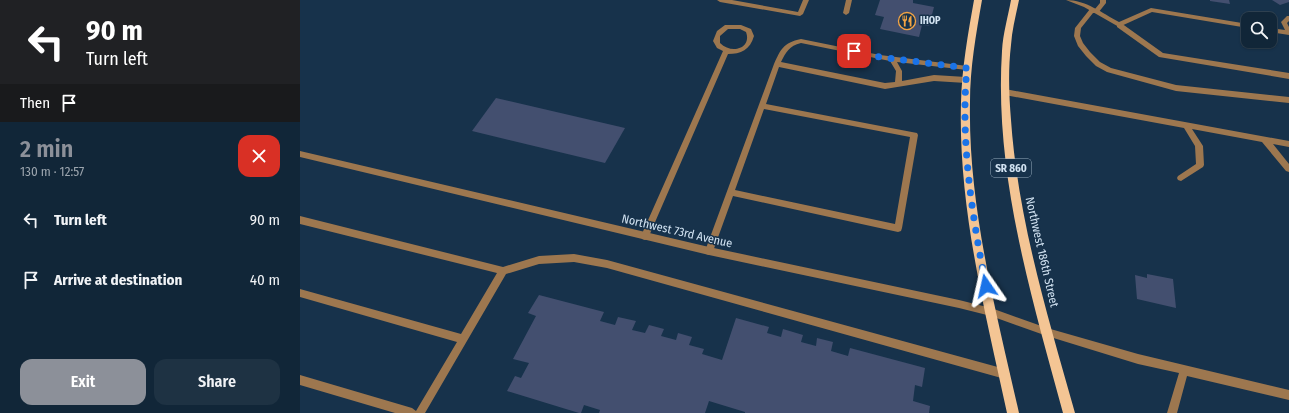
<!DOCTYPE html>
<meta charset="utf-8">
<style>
:root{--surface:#112638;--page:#1e3243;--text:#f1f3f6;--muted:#9ca5ae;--line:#304353;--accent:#8c9099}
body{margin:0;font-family:"Fira Sans Condensed",sans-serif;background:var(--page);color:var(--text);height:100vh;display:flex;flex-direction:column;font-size:15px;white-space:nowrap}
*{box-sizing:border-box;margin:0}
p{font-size:13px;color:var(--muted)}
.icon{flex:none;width:22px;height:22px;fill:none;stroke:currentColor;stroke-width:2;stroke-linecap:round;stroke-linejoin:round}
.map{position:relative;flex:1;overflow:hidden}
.details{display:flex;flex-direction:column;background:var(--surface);width:300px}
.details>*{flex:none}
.top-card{background:#202124;color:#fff;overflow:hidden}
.buttons{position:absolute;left:941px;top:12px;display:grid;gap:8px}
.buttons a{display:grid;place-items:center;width:36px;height:36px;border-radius:8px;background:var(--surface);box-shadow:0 1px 3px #0004,0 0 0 1px var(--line);font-size:20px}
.pin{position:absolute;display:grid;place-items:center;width:34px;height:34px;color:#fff;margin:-17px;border-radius:8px;box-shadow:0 2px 6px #0006}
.me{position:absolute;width:44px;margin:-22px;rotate:349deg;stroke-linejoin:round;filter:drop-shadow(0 0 3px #0008)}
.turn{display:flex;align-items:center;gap:14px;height:84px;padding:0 20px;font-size:18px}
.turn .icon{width:52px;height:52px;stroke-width:2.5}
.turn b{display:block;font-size:28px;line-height:34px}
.then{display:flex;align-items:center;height:38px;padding:0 20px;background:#0003;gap:8px;font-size:15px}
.round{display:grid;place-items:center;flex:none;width:42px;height:42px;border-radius:12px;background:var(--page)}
.headline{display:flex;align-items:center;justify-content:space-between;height:68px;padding:0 20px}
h1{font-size:24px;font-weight:600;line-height:30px;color:var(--accent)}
.cta{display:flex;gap:8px;margin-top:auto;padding:8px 20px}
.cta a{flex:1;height:46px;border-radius:12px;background:var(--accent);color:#fff;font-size:16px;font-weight:600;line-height:46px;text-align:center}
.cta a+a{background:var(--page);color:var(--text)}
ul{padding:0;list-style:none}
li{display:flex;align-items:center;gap:12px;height:60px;padding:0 20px}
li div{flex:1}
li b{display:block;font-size:15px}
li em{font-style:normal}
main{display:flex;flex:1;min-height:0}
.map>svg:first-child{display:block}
.building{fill:#434f6f}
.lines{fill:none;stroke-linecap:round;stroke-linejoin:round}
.service{fill:#9d774f;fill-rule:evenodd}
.minor{fill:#9d774f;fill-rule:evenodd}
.tertiary{fill:#9d774f;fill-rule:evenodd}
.primary{fill:#f4c594;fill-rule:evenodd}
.route{stroke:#1a73e8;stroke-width:7;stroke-dasharray:0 12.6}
.labels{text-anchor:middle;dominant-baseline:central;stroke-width:3;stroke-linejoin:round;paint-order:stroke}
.far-poi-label{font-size:10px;font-weight:bold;fill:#d2e3f2;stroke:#17324b;text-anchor:start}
.shield{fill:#17324b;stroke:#9aaec0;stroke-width:1}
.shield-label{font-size:11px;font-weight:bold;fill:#d2e3f2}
.street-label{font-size:12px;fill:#d2e3f2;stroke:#17324b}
</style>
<main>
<section class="details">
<div class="top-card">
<div class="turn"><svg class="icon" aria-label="left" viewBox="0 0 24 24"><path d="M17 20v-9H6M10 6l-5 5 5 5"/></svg><div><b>90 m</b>Turn left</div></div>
<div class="then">Then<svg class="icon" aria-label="arrive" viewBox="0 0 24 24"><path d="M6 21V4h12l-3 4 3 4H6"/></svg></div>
</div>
<div class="headline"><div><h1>2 min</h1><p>130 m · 12:57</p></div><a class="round" style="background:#d93025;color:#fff"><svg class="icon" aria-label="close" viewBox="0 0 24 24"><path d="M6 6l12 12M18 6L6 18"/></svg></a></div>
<ul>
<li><svg class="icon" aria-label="left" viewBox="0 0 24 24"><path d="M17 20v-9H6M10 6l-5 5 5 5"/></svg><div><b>Turn left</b></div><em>90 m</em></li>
<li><svg class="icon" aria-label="arrive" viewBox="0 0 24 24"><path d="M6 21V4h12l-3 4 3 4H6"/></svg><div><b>Arrive at destination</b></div><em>40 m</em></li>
</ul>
<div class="cta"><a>Exit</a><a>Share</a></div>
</section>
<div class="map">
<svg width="989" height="413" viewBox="0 0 989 413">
<rect width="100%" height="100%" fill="#17324b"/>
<!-- building -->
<g class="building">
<path d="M580,0H613V3L634,7L629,26L622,25L619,37L580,29L584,17L575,15Z"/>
<path d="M910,0H929L930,4L910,1Z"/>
<path d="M972,0H989V2L980,5Z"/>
<path d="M196,98L325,128L305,163L172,131Z"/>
<path d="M847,274L873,279L876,308L837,299L835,275L847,278Z"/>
<path d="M239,295L304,312L300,321L315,325L318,317L336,321L332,330L345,333L349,325L364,329L361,336L376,340L378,333L392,337L389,345L404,349L402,354L422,360L436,318L469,327L467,333L481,337L483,329L503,335L501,342L516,346L517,338L533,342L531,351L548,356L550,348L625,368L622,387L615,385L613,401L630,406L629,413H445V412L409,401L405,413H299L300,410L284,405L281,413H279L207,391L215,376L221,378L229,363L213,359L236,316L228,313Z"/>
</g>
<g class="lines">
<!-- service -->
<g class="service">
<path d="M417,0H432L498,12L503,0H509L503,14L500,16L420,2Z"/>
<path d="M546,0H552L549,13L546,15L543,13Z"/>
<path d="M800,0H806V3L798,13H793L781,28L780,36L783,43L790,52L800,62L811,68L876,85L989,97V103L876,91L807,72L796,66L786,56L778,46L774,36L775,28L790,9H795L800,3Z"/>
<path d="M817,23H821L863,53L989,73V79L859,57L817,27Z"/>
<path d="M425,25H441L451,29L454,36C450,50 441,54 428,54L349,236L348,239L345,240L342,239L341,236L423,51L417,48L413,41L417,31ZM428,29H440L446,32C452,48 432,55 420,43V36Z"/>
<path d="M501,39L580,55L667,66L670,68L667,70L597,62L602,71V81L634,75L666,77L669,80L666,83L634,81L585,89L479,67L466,104L617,133L618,135L602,228L601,231L598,232L433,196L412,254L409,255L406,254L405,251L474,64C481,49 483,43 501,39ZM501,43L590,61L596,71L595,82L585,83L481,62C486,52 489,46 501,43ZM464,109L610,137L595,224L435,190Z"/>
<path d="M705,89L989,141V147L973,144L989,164V172L986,171L962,142L892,129L903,146L904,165L903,167L881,181L878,180L877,178L878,176L896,164L895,146L884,128L705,95L702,92Z"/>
<path d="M0,216L203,267L239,256L274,254L307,260L705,369L708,371L710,374L708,377L705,379L307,268L274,262L239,264L206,274L125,413H95L0,385V375L112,408L116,411L157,342L0,297V289L161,334L197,273L0,224Z"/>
<path d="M747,328L838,354L989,390V400L887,376L877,413H867L879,373L838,364L747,336L744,335L742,332L744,329Z"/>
</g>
<!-- minor -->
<g class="minor">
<path d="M766,0C786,0 802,13 819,22L851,8L948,24V28L852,12L819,27L784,7Z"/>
<path d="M987,16H989V21L987,23L989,27V35L970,32V28L985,30L981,22Z"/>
</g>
<!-- tertiary -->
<path class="tertiary" d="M0,151L409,247L659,300L691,308L747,328L750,329L752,332L750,335L747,336L691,316L659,308L409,255L0,157Z"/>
<!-- primary -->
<g class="primary">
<path d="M674,0H682C676,34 670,68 670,102C668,207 696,311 719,413H707C685,311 658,207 661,102C662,67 668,34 674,0Z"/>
<path d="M711,0H719C716,15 712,30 711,45C708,70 709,96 711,120C718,220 748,317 775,413H763C731,295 694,174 702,51C703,33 708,17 711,0Z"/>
</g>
</g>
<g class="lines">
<!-- route -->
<path class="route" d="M554,51L580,57L667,68C660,139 672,216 686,286"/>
</g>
<!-- icons -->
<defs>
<g id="restaurant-ring" transform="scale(0.9)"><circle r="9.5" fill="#17324b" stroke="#f4a444" stroke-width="1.5"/><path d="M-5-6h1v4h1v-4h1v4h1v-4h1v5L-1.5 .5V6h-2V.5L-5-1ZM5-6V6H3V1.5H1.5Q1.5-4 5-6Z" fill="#f4a444"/></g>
</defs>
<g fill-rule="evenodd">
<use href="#restaurant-ring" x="607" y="21"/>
</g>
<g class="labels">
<!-- far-poi labels -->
<g class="far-poi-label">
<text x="620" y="21">IHOP</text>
</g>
<!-- shield labels -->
<rect class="shield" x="691" y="159" width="40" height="18" rx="3"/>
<g class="shield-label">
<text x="711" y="168">SR 860</text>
</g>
<!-- street labels -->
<g class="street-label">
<text transform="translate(377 231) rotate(13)">Northwest 73rd Avenue</text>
<text transform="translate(742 252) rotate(77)">Northwest 186th Street</text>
</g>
</g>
</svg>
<div class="buttons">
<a><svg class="icon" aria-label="search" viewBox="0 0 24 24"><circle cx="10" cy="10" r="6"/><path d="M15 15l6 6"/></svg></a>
</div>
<div class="pin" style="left:554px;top:51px;background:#d93025"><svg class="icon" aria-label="arrive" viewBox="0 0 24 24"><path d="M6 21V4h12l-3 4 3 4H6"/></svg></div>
<svg class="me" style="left:686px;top:286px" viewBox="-20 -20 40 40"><path d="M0-17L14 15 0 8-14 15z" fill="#1a73e8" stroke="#fff" stroke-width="4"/></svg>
</div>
</main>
